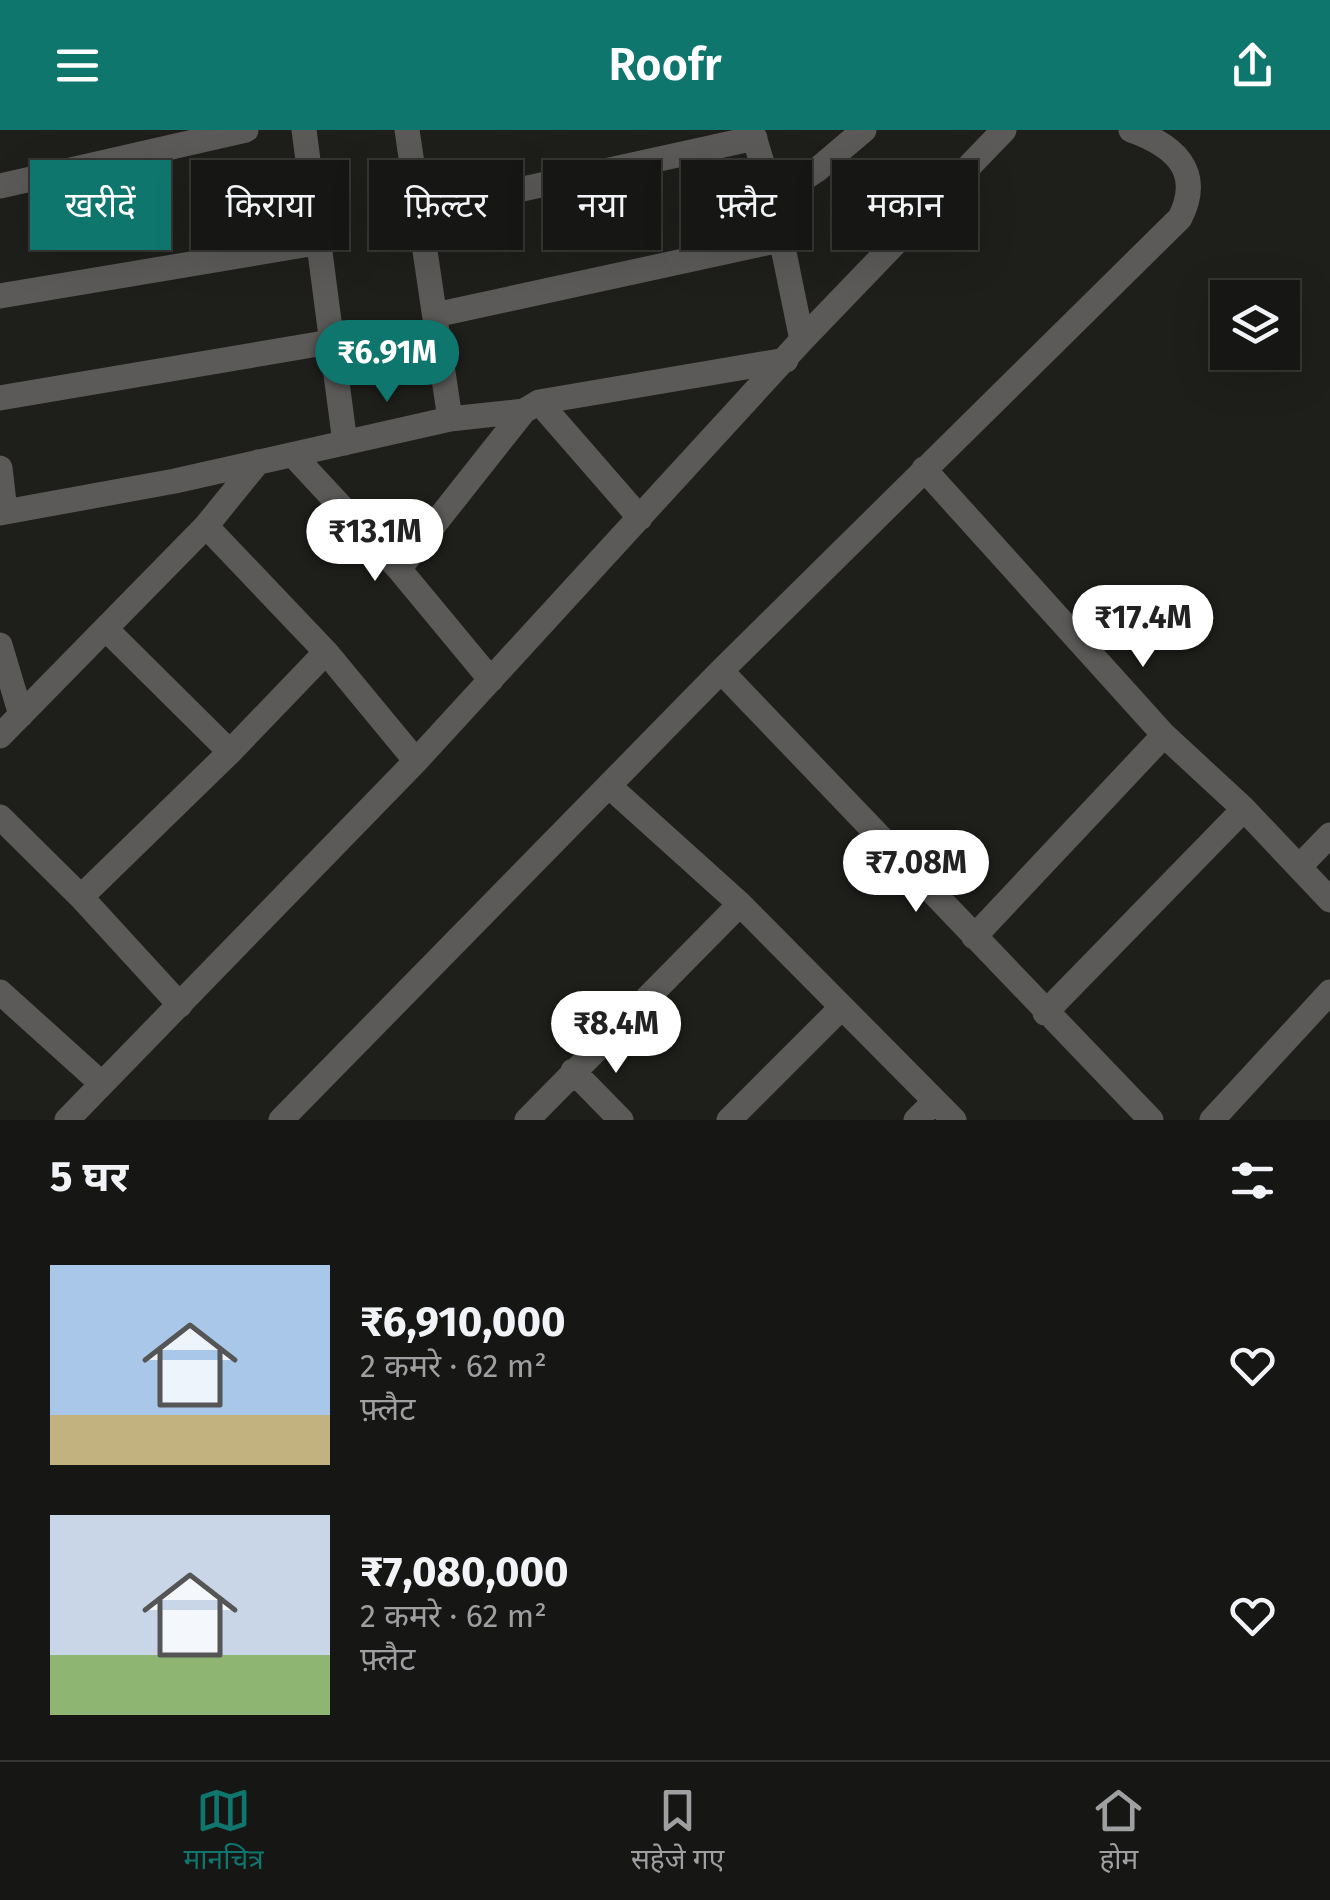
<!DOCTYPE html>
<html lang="hi">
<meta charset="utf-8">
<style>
:root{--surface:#161614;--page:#232322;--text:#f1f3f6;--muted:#9e9fa0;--line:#353534;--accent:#0f766e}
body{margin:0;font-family:"Fira Sans","Noto Sans Devanagari",sans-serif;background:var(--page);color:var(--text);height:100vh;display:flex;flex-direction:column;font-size:38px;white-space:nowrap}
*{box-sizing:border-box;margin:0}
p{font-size:32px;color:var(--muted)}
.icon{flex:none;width:55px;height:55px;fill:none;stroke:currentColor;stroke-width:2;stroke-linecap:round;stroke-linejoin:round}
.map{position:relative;height:990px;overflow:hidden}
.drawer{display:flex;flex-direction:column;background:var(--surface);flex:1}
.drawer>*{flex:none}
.hud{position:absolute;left:30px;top:30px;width:1270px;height:90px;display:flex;gap:20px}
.fabs{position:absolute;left:1210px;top:150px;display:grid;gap:20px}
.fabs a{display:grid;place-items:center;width:90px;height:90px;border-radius:0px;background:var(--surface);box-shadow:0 10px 40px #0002,0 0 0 2px var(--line);font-size:50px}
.price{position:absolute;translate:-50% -85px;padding:0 22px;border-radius:35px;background:#fff;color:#222;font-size:32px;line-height:65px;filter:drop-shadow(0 2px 5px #0008)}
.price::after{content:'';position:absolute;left:50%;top:60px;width:30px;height:22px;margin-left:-15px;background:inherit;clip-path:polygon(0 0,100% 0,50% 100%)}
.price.on{background:var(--accent);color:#fff}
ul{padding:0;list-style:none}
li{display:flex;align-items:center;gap:30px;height:250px;padding:0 50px}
li span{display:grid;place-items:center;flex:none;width:280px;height:200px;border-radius:0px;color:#555}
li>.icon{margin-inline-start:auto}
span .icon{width:120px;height:120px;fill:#fffc;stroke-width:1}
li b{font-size:42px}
h2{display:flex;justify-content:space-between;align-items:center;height:120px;padding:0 50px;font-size:42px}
.tag{padding:0 35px;border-radius:0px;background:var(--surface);box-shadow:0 10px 40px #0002,0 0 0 2px var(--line);font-size:35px;line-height:90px}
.tag.on{background:var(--accent);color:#fff}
header{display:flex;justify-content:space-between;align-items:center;height:130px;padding:0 50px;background:var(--accent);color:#fff;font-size:45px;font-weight:600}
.tab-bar{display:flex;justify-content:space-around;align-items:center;height:140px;border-top:2px solid var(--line);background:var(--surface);font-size:28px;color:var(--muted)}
.tab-bar a{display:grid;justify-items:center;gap:5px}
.tab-bar .on{color:var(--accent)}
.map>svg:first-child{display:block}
</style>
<header><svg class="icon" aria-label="menu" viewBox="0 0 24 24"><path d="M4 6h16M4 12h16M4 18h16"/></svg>Roofr<svg class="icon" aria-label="share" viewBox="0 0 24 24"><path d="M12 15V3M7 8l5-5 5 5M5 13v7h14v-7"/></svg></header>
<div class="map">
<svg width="1330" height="990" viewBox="0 0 1330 990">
<rect width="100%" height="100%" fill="#1e1e1b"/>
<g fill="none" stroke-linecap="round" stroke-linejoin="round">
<path stroke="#5b5a59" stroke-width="25" d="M304 0 345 313
M407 0 450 289
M752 0 773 69 802 210
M0 56 246 0
M773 69 818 39 864 0
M418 82 755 8
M0 166 316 113
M435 185 780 110
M0 268 330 212
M539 272 640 388
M294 326 399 439 491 550
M0 338 5 381
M924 339 1164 605 1244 679 1330 770
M0 383 175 351 450 289 524 281 539 272 786 230
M206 396 326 522 416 631
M399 439 524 281
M107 500 230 622
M0 515 21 585
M721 541 1151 990
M0 606 206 396 258 332
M609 656 740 774
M0 687 81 767 180 875
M1299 737 1330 705
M81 767 230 622 326 522
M974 807 1164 605
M0 862 102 954
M1045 883 1244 679
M573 941 621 990
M67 990 416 631 802 210 1004 0
M281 990 721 541 1180 88C1204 40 1173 15 1131 0
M527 990 740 774 954 990
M729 990 842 877
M916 990 935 971
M1212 990 1330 862"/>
</g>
</svg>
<div class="fabs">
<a><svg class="icon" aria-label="layers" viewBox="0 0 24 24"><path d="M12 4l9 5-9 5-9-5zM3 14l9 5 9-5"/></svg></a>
</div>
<b class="price on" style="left:387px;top:275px">₹6.91M</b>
<b class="price" style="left:375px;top:454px">₹13.1M</b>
<b class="price" style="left:1143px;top:540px">₹17.4M</b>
<b class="price" style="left:916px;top:785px">₹7.08M</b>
<b class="price" style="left:616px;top:946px">₹8.4M</b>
<div class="hud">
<a class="tag on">खरीदें</a>
<a class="tag">किराया</a>
<a class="tag">फ़िल्टर</a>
<a class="tag">नया</a>
<a class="tag">फ़्लैट</a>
<a class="tag">मकान</a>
</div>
</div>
<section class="drawer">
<h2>5 घर<svg class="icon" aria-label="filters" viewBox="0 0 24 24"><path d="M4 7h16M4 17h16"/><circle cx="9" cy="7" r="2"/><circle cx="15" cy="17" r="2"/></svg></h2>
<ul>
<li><span style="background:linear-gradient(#a9c7e8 75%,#c2b280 0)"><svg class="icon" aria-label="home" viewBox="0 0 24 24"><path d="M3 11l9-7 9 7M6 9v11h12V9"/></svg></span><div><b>₹6,910,000</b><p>2 कमरे · 62 m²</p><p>फ़्लैट</p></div><svg class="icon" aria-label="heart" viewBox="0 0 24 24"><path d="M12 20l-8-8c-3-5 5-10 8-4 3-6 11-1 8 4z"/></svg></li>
<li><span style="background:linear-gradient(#c9d6e8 70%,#8fb573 0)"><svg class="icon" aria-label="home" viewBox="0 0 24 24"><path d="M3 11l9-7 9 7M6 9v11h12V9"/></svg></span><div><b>₹7,080,000</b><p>2 कमरे · 62 m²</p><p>फ़्लैट</p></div><svg class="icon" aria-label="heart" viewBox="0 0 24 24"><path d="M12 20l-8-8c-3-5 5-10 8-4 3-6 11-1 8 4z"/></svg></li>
</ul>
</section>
<nav class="tab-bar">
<a class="on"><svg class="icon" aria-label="map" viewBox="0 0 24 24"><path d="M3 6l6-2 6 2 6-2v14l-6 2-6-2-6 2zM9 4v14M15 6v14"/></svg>मानचित्र</a>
<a><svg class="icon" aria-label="saved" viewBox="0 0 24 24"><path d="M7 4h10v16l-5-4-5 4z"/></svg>सहेजे गए</a>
<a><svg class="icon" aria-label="home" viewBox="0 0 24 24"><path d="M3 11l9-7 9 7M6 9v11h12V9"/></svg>होम</a>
</nav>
